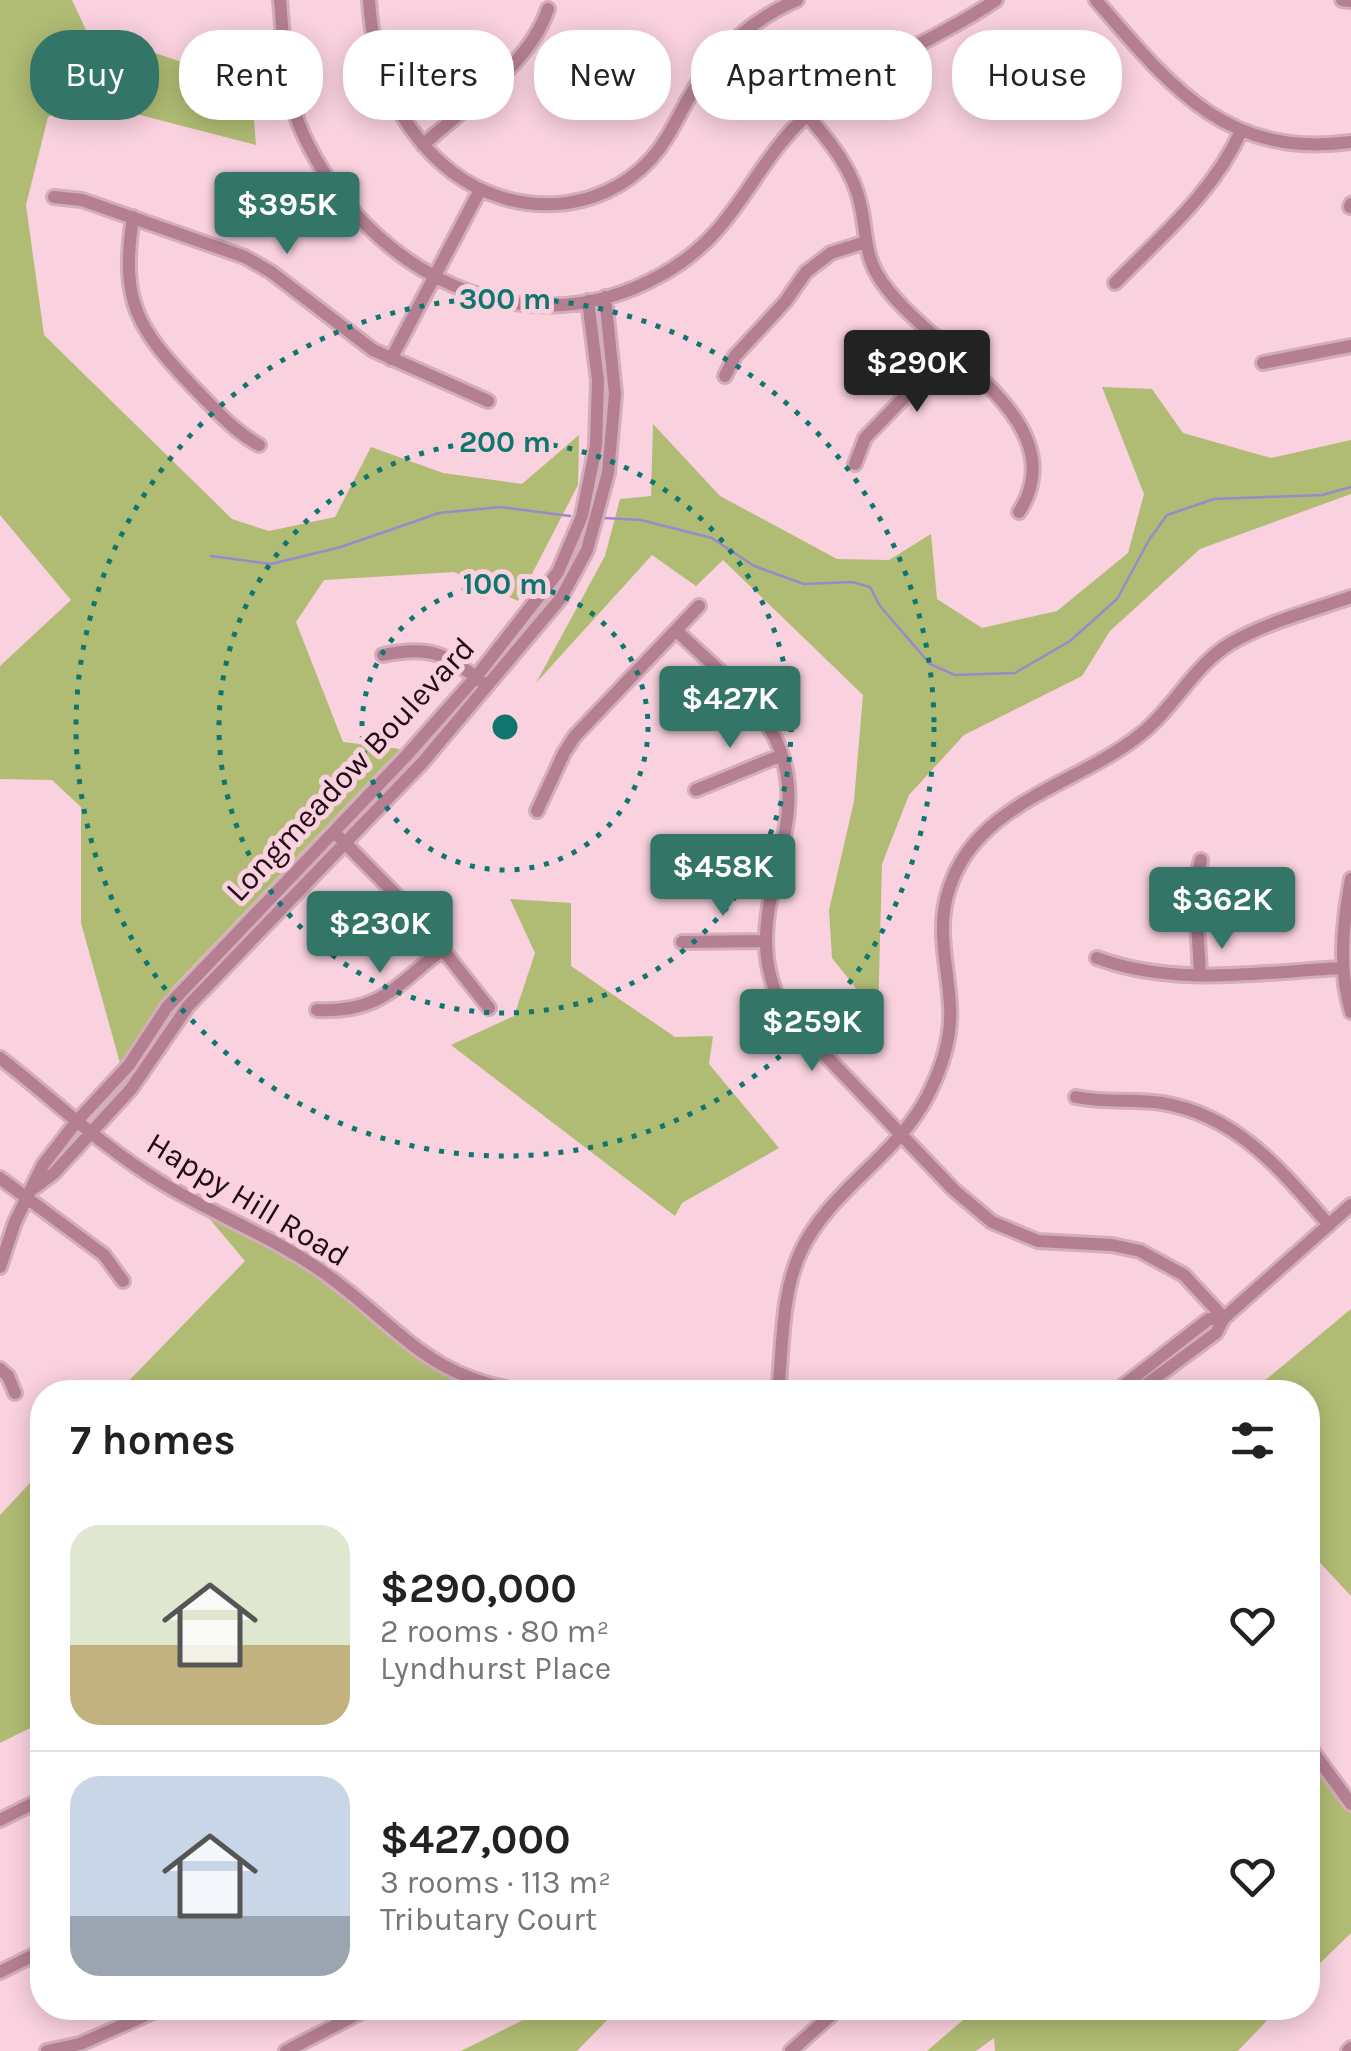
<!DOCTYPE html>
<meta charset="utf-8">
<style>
:root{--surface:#fff;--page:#f6f6f6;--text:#222;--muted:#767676;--line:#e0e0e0;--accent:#337667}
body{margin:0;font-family:Karla,sans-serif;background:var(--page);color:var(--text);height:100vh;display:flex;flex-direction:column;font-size:38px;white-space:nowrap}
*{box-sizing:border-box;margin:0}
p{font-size:32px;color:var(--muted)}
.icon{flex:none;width:55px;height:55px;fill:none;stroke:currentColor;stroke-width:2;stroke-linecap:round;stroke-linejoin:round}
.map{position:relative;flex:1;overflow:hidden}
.panel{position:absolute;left:30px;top:1380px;width:1290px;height:640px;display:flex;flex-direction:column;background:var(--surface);border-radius:40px;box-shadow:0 5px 25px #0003}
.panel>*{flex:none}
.top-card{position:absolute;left:30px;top:30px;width:1292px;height:90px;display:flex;gap:20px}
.price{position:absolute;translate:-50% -85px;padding:0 22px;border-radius:10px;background:var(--accent);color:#fff;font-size:32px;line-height:65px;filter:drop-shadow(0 2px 5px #0008)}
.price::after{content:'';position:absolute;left:50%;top:60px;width:30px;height:22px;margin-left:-15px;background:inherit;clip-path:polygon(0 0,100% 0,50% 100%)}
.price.on{background:#222;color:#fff}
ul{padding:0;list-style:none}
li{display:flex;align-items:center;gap:30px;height:250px;padding:0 40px}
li+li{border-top:2px solid var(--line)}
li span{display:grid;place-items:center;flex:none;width:280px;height:200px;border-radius:30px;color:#555}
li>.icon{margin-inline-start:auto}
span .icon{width:120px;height:120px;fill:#fffc;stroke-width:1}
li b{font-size:42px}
h2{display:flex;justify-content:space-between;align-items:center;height:120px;padding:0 40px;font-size:42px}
.chip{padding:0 35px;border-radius:40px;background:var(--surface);box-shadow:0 5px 25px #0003;font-size:35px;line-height:90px}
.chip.on{background:var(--accent);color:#fff}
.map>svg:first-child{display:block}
</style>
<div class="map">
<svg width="1351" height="2051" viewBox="0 0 1351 2051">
<rect width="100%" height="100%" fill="#fad1df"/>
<path fill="#b0bc74" d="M0 0H72L86 30 251 85 256 145 82 100 48 117 26 205 44 335 232 519 269 531 335 517 371 447 443 473 522 484 579 435 578 485 518 601 454 572 324 580 296 622 343 742 400 749 171 989 120 1063 81 923V807L52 780 0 779V666L71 600 0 515Z
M1102 387 1152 389 1183 433 1271 458 1351 440V494L1200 549 1110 631 1082 676 964 735 909 795 882 864 878 1016 832 958 829 910 854 801 863 695 723 560 696 586 652 555 536 683 605 556 620 499 651 496 653 424 720 496 837 559 889 560 931 534 937 599 982 628 1057 611 1128 553 1144 494Z
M510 899 571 903V966L675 1037 713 1036 709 1064 779 1148 682 1203 675 1216 451 1045 514 1016 535 953Z
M197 1204 286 1249 432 1362 530 1392H118L245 1261Z
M1351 1309V1596L1308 1550V1392H1251Z
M42 1470V1722L0 1743V1515Z
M1308 1745 1351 1804V1933L1308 1975Z
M547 2008H619L577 2051H461Z
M977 2008H1279L1238 2051H995L994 2038 976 2051H927Z"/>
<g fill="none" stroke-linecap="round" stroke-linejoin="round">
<path stroke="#9b89cc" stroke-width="2.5" d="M604 518 641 520 712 538 754 566 804 584 852 582 870 587 880 606 930 664 955 675 1015 673 1070 641 1117 599 1149 540 1167 515 1214 499 1322 495 1351 487
M211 556 271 564 341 547 439 513 500 507 570 516"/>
<defs>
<path id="minor" d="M280 0C284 45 284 93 303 134 366 270 520 354 661 275 738 233 749 168 808 114 863 65 935 42 996 0
M369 0C373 66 398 130 452 172 513 218 599 216 651 159 667 141 676 121 687 101 713 55 748 21 797 0
M1096 0C1169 85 1226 159 1351 142
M1342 0 1351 1
M807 115C831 143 854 171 861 207 866 230 865 254 877 274 916 344 1081 416 1019 512
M423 145C466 106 529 65 548 9
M54 197 82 200 245 257 271 272 373 350 488 401
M1350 207 1351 204
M133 217C120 303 137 328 195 389 216 410 233 431 259 445
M1115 283C1161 236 1214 192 1241 131
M391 359 480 190
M1263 363 1351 346
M725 376 735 356 785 302 806 272 831 253 866 242
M855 464 865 438 949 351
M676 630C710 664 753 695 775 738 822 833 726 915 787 1015L954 1190 992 1222 1038 1241 1112 1245 1140 1251 1184 1275 1224 1318
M383 655C430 645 446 654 482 682
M696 790 782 755
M537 811 564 753 575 736 699 606
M339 837 414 913 489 1008
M1351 879C1343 924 1338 968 1351 1012
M682 942 764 941
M1097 958C1174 987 1262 972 1343 968
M1200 974 1195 884 1201 860
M317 1010C381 1013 396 985 442 950
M0 1058C52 1098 100 1145 157 1180 208 1212 267 1234 317 1268 398 1323 424 1380 530 1392
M1076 1097C1104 1103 1133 1099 1162 1103 1237 1115 1282 1171 1329 1225
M0 1178 104 1255 123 1281
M34 1188 54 1173 131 1089 188 1006 422 763 561 598 587 550 608 473 615 394 605 297
M0 1267 15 1222 43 1165 77 1121 129 1065 167 1007 407 755 476 677 558 572 582 516 596 446 598 380 588 301
M0 1369 8 1376 15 1393
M778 1392C783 1347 781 1293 801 1251 830 1189 899 1155 929 1093 942 1067 952 1036 950 1006 948 964 935 928 950 886 979 801 1078 785 1141 734 1175 707 1193 666 1231 643 1267 622 1311 611 1351 597
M1115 1392 1209 1319 1224 1318
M1136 1392 1216 1333 1224 1318 1351 1205
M1308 1745 1351 1804
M0 1820 42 1799
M0 1972 42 1951
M47 2051 80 2044 162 2008
M286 2051 369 2008
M791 2051 839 2008
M1348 2051 1351 2048"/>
</defs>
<use href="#minor" stroke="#d3adba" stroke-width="18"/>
<use href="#minor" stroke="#b57f92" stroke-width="12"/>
</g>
<g fill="none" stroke="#0f766e" stroke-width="5" stroke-dasharray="5 10">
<circle cx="505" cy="727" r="143"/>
<circle cx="505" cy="727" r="286"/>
<circle cx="505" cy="727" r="429"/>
</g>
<g text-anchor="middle" stroke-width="10" stroke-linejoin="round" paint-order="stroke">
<g font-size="32" fill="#210b14" stroke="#fad1df">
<text transform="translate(350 769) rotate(-47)" y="11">Longmeadow Boulevard</text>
<text transform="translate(248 1199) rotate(31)" y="11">Happy Hill Road</text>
</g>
</g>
<circle cx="505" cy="727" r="15" fill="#0f766e" stroke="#fad1df" stroke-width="5"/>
<g font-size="30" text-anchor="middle" font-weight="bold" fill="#0f766e" stroke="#fad1df" stroke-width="10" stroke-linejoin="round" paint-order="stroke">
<text x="505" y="309">300 m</text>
<text x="505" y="452">200 m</text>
<text x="505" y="594">100 m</text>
</g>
</svg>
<b class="price" style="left:287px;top:257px">$395K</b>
<b class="price on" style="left:917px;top:415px">$290K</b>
<b class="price" style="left:730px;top:751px">$427K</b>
<b class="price" style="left:723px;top:919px">$458K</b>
<b class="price" style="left:1222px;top:952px">$362K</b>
<b class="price" style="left:380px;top:976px">$230K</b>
<b class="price" style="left:812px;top:1074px">$259K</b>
<div class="top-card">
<a class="chip on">Buy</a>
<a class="chip">Rent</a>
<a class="chip">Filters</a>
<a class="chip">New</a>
<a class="chip">Apartment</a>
<a class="chip">House</a>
</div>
<section class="panel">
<h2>7 homes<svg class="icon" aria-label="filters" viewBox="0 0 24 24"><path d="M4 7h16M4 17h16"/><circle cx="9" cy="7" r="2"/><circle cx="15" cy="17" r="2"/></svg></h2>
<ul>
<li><span style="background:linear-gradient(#dfe7d0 60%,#c2b280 0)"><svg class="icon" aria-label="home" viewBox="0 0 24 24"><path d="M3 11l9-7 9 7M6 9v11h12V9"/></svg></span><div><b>$290,000</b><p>2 rooms · 80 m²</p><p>Lyndhurst Place</p></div><svg class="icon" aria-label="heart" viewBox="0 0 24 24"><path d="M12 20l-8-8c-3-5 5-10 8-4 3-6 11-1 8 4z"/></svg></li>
<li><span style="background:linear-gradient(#c9d6e8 70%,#9aa5b1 0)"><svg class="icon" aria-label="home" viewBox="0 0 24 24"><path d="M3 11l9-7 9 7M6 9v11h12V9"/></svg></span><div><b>$427,000</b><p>3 rooms · 113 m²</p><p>Tributary Court</p></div><svg class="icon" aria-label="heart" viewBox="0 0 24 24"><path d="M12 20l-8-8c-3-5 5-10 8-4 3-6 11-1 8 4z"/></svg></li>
</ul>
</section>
</div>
